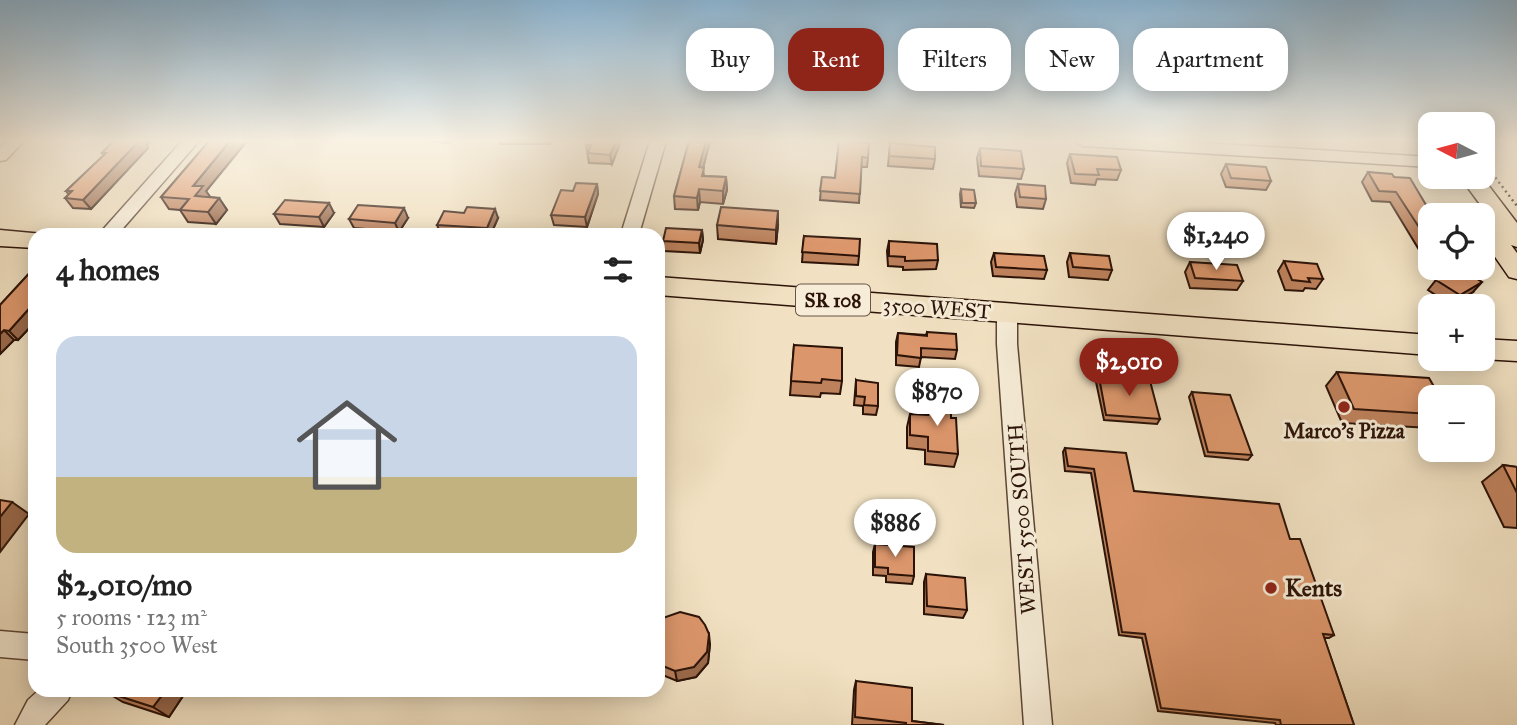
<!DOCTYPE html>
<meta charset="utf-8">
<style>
:root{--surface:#fff;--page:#f6f6f6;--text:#222;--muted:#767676;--accent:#8f2418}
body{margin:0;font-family:"IM FELL Great Primer",serif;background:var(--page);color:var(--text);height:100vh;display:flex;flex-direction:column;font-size:26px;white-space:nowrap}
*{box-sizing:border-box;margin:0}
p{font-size:23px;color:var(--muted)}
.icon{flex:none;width:38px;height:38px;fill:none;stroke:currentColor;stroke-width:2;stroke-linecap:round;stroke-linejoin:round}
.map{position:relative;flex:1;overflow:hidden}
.side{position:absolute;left:28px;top:228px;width:637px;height:469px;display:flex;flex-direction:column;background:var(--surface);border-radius:21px;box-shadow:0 4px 18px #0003}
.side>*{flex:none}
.hud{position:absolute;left:686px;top:28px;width:665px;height:63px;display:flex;gap:14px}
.needle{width:46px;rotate:276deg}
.fabs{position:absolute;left:1418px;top:112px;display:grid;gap:14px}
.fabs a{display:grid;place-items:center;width:77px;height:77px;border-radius:14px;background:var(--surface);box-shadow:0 4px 18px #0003;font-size:35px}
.price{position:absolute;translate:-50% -60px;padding:0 16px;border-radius:24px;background:#fff;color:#222;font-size:23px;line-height:46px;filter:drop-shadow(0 2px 4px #0008)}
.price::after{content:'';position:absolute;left:50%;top:42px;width:21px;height:16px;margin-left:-10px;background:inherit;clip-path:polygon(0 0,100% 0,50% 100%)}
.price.active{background:var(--accent);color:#fff}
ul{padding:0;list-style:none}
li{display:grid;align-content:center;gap:14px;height:371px;padding:0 28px}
li span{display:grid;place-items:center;height:217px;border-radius:21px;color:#555}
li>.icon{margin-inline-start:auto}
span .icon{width:126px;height:126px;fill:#fffc;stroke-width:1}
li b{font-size:30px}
h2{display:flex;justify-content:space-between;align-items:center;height:84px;padding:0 28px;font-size:30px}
.tag{padding:0 24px;border-radius:21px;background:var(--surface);box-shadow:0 4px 18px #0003;font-size:24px;line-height:63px}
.tag.active{background:var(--accent);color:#fff}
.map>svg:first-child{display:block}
</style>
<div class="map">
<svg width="1517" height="725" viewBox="0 0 1517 725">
<rect width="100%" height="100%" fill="#f1e1c2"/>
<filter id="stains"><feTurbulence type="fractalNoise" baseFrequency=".00286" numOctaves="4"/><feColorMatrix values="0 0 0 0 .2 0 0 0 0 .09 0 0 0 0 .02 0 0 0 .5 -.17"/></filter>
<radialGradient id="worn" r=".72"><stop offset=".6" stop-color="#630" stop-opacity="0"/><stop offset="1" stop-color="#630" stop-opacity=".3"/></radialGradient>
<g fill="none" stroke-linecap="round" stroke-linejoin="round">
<defs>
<path id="minor" d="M6 141H24L6 160 0 161V147Z
M182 141H199L118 234H99Z
M650 141H666L639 234H621Z
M1075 141H1171L1430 157V167L1083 146Z
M1007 306 1014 308 1017 313V344L1052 725H1024L997 344V313L1000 308Z
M0 631 35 634V660L0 657Z
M39 690H72L68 700 45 725H15L28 700Z"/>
<path id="major" d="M1416 141H1430V153L1423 151Z
M1460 177H1482L1517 223V247L1511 245 1517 253V279L1509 277 1482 238V215H1476H1488Z
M0 230 43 234H35V248L0 246Z
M658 277 1430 335V355L658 295Z
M1482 339 1517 341V361L1482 359Z"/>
</defs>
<use href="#minor" stroke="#5d4636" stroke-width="3"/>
<use href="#major" stroke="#2c1308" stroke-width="3"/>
<path stroke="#2c1308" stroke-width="2.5" stroke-dasharray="2 3.5" stroke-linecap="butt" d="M1482 160 1517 206"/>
<use href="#minor" fill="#f6ecd7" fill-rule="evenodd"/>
<use href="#major" fill="#f1e1c2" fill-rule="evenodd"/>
</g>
<path fill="#bd815c" stroke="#2c1308" stroke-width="2" d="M113 141H150L147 145 148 148 91 209 73 208 65 198 69 195 66 191 104 155 102 153Z
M209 141H247L206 191 210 197 219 198 227 210 216 224 188 222 180 210 169 209 161 197Z
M427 141H451L450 143Z
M500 141H551L550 144H500Z
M621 141 612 164 589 163 586 145Z
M689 141H710L703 168 704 176 726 177 727 190 723 204 700 202 698 210 675 209 674 196Z
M839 141 868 158 867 167H861L859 203 820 200 822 177 835 178Z
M890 143 935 159 933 169 888 166Z
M980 148 1024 169 1021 179 979 176 977 158Z
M1070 154 1121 170 1117 180 1097 179 1095 185 1071 183 1067 163Z
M1226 164 1271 181 1266 190 1226 187 1221 174Z
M1368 172 1394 177 1430 215V254L1421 253 1390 202 1372 201 1362 182Z
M597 184 598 194 587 227 554 225 551 215 573 191Z
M1018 184 1046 199 1043 209 1017 207 1015 194Z
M961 189 976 203 974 208 961 207 960 194Z
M334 213 324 227 280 224 274 214Z
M408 218 399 232 354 228 349 219Z
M498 218 491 234H441L437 225Z
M717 225H778L776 244 718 239Z
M702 230 703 240 700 253 664 251 663 241Z
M804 236 859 256 858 265 802 262Z
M889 241 938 260 936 269 903 270V267L888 266 887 251Z
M994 253 1047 270 1044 279 993 276 991 262Z
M1070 253 1112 270 1108 280 1069 277 1067 262Z
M1284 261 1323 279 1316 289 1305 288 1303 291 1285 290 1278 271Z
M1190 262 1243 281 1237 290 1190 288 1185 272Z
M35 267V322L18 340H14L0 354V305Z
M1436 280 1473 292 1451 305 1428 290Z
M927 332 957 350 955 359 921 357 919 367 896 365V342L898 333 926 335Z
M794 345 842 381 840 394 821 393 820 397 790 395Z
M1337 372 1430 397V428L1342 423 1326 386Z
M1099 377 1160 419 1157 424 1104 420 1096 382Z
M856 380 878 406 876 415 863 414V406L854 405Z
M1192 392 1252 455 1248 460 1205 456 1189 397Z
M928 400 951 418 958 454 954 467 925 464V450L907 448V427L910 414 924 415Z
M1065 448 1134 491 1290 539 1334 635 1329 638H1324L1354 725H1276L1275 723 1158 711 1142 638 1119 635 1091 473 1065 471 1063 452Z
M1503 465 1517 467V528L1504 527 1482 482Z
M875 544 914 576 912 584 886 582V576L873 575V552Z
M926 574 967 610 963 618 924 614V582Z
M658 624 710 644 708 663 696 677 677 681 660 674 658 671Z
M856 681 912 721 944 725H852L854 690Z
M187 690 169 717 123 702 106 692Z"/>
<path fill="#9a694b" stroke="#2c1308" stroke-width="2" d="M139 141H150L147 145 148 148 91 209 83 200Z
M230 141H247L206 191 211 198 195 196 193 186Z
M616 141H621L612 164 610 155Z
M706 141H710L700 180 699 167Z
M726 177 727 190 723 204V191Z
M597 184 598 194 587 227 585 217Z
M699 189 700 202 698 210 697 198Z
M219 198 227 210 216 224 208 212Z
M329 203 334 213 324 227 319 217Z
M404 208 408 218 399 232 395 223Z
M495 209 498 218 491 234H489L487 228Z
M778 211V225L776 244V230Z
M702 230 703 240 700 253 699 243Z
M1482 282 1473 292 1451 305 1460 295Z
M35 302V322L18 340 9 331Z
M4 330 14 340 0 354V334Z
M12 502 29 514 0 552V517Z
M709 634 710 644 708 663 696 677 677 681 675 671Z
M166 690H187L169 717 153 707Z"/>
<path fill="#dc966b" stroke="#2c1308" stroke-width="2" d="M113 141H139L83 200 65 198 72 191H66L106 153H102Z
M209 141H230L193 186H203L195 196 219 198 208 212 180 210 189 199 161 197Z
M587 141H616L610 155 588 153 591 145H586Z
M689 141H706L699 167 704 168 702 176 726 177 723 191 699 189 697 198 674 196Z
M839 141 869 143 868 158 862 157 860 194 820 191 822 177 835 178Z
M890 143 935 147V159L889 156Z
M980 148 1021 151 1024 169 981 166Z
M1070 154 1117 157 1121 170 1097 169 1099 175 1075 174Z
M1226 164 1266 167 1271 181 1231 178Z
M1368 172 1392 174 1394 177 1410 178 1432 215H1430V244L1396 192 1379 191Z
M576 183 597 184 585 217 551 215 561 190 573 191Z
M1018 184 1045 186 1046 199 1020 197Z
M961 189 974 190 976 203H962Z
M285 200 329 203 319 217 274 214Z
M358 205 404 208 395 223 349 219Z
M467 207 495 209 487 228 437 225 444 211 464 213Z
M721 207 778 211 776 230 717 225Z
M666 228 702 230 699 243 663 241Z
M804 236 860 239 859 256 802 252Z
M889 241 937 244 938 260 905 261V257L889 256Z
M994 253 1044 256 1047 270 996 267Z
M1070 253 1109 256 1112 270 1073 267Z
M1284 261 1317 264 1323 279 1308 278 1310 282 1292 280Z
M1190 262 1237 265 1243 281 1195 278Z
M35 267V302L9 331 4 330 0 334V305Z
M1458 268H1459L1482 282 1460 295 1436 280Z
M927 332 956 334 957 350 921 348V358L897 355 898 333 927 336Z
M794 345 842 348V381L822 379 821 383 791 381Z
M1337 372 1429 378 1440 397H1430V414L1354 409Z
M1099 377 1150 381 1160 419 1106 415Z
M856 380 878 383V406L864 405 865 397 856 396Z
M1192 392 1230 395 1252 455 1208 452Z
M928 400 951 402V418H956L958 454 928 451V437L910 435V414L928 415Z
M1065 448 1126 453 1134 491 1279 504 1290 539H1300L1334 635 1323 634 1354 725H1281L1280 720 1161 708 1145 634 1122 632 1094 469 1068 466Z
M1503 465 1517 467V493Z
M0 500 12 502 0 517Z
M875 544 914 547V576L888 574V568L875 567Z
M926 574 965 578 967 610 927 606Z
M680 612 699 617 705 625 709 634 707 652 694 667 675 671 658 664V624L660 619Z
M856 681 912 688V721L944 725H906V723L855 717Z
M108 690H166L153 707 106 692Z"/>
<linearGradient id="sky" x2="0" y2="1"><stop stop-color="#8bb7d7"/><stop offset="0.58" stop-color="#f9f2e4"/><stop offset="1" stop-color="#f9f2e4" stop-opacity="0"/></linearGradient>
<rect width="1517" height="243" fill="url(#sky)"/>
<g fill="#8f2418" stroke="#f6ecd7" stroke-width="2.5">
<circle cx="1344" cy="407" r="7"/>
<circle cx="1271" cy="588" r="7"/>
</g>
<g text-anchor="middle" stroke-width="6" stroke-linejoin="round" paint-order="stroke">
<rect fill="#f6ecd7" stroke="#695446" stroke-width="2" x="796" y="284.5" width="74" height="31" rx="5"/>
<g font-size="19" font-weight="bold" fill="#2c1308">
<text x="833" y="307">SR 108</text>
</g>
<g font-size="21" fill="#2c1308" stroke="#f6ecd7">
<text transform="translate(937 308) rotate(4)" y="7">3500 WEST</text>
<text transform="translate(1022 519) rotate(-94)" y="7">WEST 5500 SOUTH</text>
</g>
<g font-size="21" font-weight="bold" fill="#2c1308" stroke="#f6ecd7">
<text x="1344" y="438">Marco's Pizza</text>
</g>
<g font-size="24" font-weight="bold" fill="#2c1308" stroke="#f6ecd7" text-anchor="start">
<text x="1285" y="596">Kents</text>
</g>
</g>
<rect width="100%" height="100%" filter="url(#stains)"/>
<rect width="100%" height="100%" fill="url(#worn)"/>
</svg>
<div class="fabs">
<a><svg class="needle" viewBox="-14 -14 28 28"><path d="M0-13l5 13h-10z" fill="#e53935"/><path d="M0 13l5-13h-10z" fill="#767676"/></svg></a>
<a><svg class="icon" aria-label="locate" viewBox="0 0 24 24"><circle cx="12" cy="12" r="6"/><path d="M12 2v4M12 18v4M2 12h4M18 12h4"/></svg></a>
<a>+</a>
<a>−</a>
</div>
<b class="price" style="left:1216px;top:272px">$1,240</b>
<b class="price active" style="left:1129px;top:398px">$2,010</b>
<b class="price" style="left:937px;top:428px">$870</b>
<b class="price" style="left:895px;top:559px">$886</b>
<div class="hud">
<a class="tag">Buy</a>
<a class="tag active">Rent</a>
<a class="tag">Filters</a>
<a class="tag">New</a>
<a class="tag">Apartment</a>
</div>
<section class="side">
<h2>4 homes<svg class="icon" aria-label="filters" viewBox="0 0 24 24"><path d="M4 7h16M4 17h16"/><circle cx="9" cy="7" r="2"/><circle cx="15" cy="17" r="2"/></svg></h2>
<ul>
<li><span style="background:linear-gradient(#c9d6e8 65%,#c2b280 0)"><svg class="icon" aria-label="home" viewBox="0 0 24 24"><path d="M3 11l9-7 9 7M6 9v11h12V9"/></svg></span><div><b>$2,010/mo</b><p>5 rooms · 123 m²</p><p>South 3500 West</p></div></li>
</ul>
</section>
</div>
